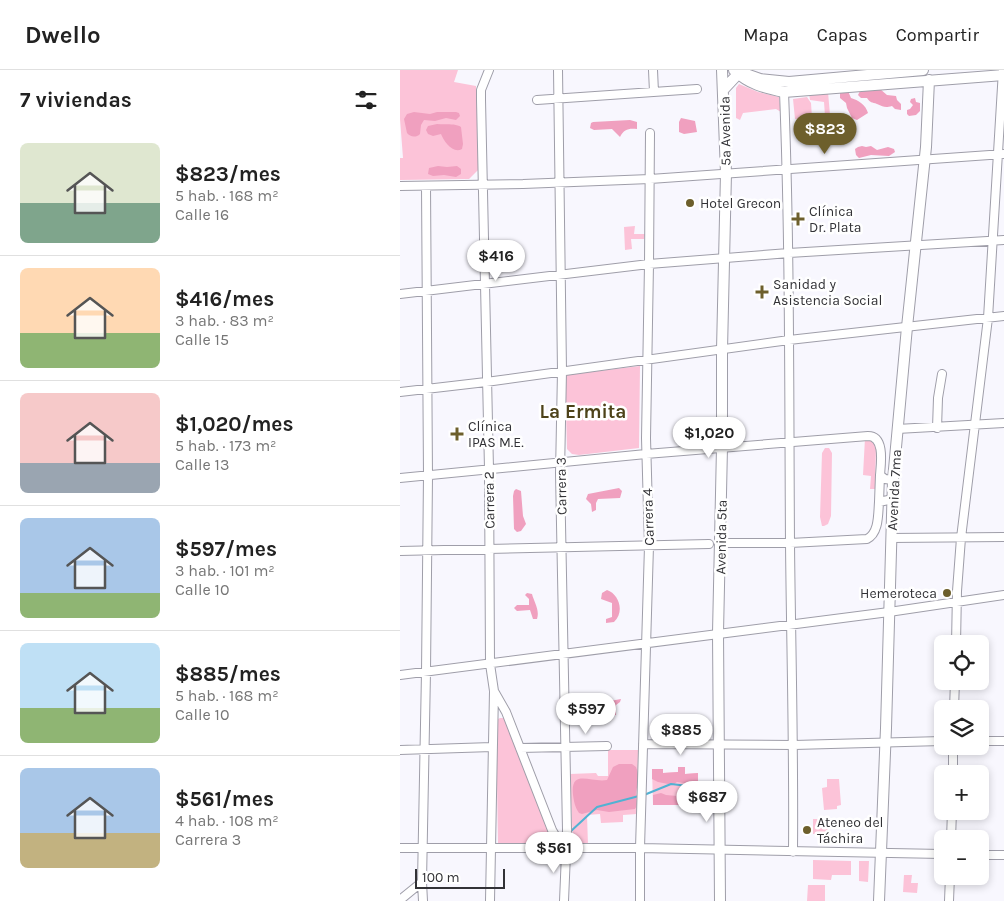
<!DOCTYPE html>
<html lang="es">
<meta charset="utf-8">
<style>
:root{--surface:#fff;--page:#f2f2f2;--text:#222;--muted:#767676;--line:#e0e0e0;--accent:#6d5f2c}
body{margin:0;font-family:Karla,sans-serif;background:var(--page);color:var(--text);height:100vh;display:flex;flex-direction:column;font-size:19px;white-space:nowrap}
*{box-sizing:border-box;margin:0}
p{font-size:16px;color:var(--muted)}
.icon{flex:none;width:28px;height:28px;fill:none;stroke:currentColor;stroke-width:2;stroke-linecap:round;stroke-linejoin:round}
.map{position:relative;flex:1;overflow:hidden}
.side{display:flex;flex-direction:column;background:var(--surface);width:400px}
.side>*{flex:none}
.controls{position:absolute;left:534px;top:565px;display:grid;gap:10px}
.controls a{display:grid;place-items:center;width:55px;height:55px;border-radius:8px;background:var(--surface);box-shadow:0 2px 8px #0003;font-size:25px}
.scale{position:absolute;left:15px;bottom:12px;width:90px;box-sizing:border-box;padding-left:5px;border:2px solid #323236;border-top:0;font-size:14px;line-height:18px;white-space:nowrap;color:#323236;-webkit-text-stroke:4px #fff;paint-order:stroke}
.price{position:absolute;translate:-50% -42px;padding:0 11px;border-radius:18px;background:#fff;color:#222;font-size:16px;line-height:32px;filter:drop-shadow(0 1px 2px #0008)}
.price::after{content:'';position:absolute;left:50%;top:30px;width:15px;height:11px;margin-left:-8px;background:inherit;clip-path:polygon(0 0,100% 0,50% 100%)}
.price.current{background:var(--accent);color:#fff}
ul{padding:0;list-style:none}
li{display:flex;align-items:center;gap:15px;height:125px;padding:0 20px}
li+li{border-top:1px solid var(--line)}
li span{display:grid;place-items:center;flex:none;width:140px;height:100px;border-radius:8px;color:#555}
li>.icon{margin-inline-start:auto}
span .icon{width:60px;height:60px;fill:#fffc;stroke-width:1}
li b{font-size:21px}
h2{display:flex;justify-content:space-between;align-items:center;height:60px;padding:0 20px;font-size:21px}
header{display:flex;align-items:center;gap:30px;box-sizing:border-box;height:70px;padding:0 25px;background:var(--surface);border-bottom:1px solid var(--line)}
header strong{font-size:24px}
nav{display:flex;gap:28px;margin-inline-start:auto;font-size:18px}
main{display:flex;flex:1;min-height:0}
.map>svg:first-child{display:block}
</style>
<header>
<strong>Dwello</strong>
<nav><a>Mapa</a><a>Capas</a><a>Compartir</a></nav>
</header>
<main>
<section class="side">
<h2>7 viviendas<svg class="icon" aria-label="filters" viewBox="0 0 24 24"><path d="M4 7h16M4 17h16"/><circle cx="9" cy="7" r="2"/><circle cx="15" cy="17" r="2"/></svg></h2>
<ul>
<li><span style="background:linear-gradient(#dfe7d0 60%,#7fa58c 0)"><svg class="icon" aria-label="home" viewBox="0 0 24 24"><path d="M3 11l9-7 9 7M6 9v11h12V9"/></svg></span><div><b>$823/mes</b><p>5 hab. · 168 m²</p><p>Calle 16</p></div></li>
<li><span style="background:linear-gradient(#ffd9b3 65%,#8fb573 0)"><svg class="icon" aria-label="home" viewBox="0 0 24 24"><path d="M3 11l9-7 9 7M6 9v11h12V9"/></svg></span><div><b>$416/mes</b><p>3 hab. · 83 m²</p><p>Calle 15</p></div></li>
<li><span style="background:linear-gradient(#f6c9c9 70%,#9aa5b1 0)"><svg class="icon" aria-label="home" viewBox="0 0 24 24"><path d="M3 11l9-7 9 7M6 9v11h12V9"/></svg></span><div><b>$1,020/mes</b><p>5 hab. · 173 m²</p><p>Calle 13</p></div></li>
<li><span style="background:linear-gradient(#a9c7e8 75%,#8fb573 0)"><svg class="icon" aria-label="home" viewBox="0 0 24 24"><path d="M3 11l9-7 9 7M6 9v11h12V9"/></svg></span><div><b>$597/mes</b><p>3 hab. · 101 m²</p><p>Calle 10</p></div></li>
<li><span style="background:linear-gradient(#bfe0f5 65%,#8fb573 0)"><svg class="icon" aria-label="home" viewBox="0 0 24 24"><path d="M3 11l9-7 9 7M6 9v11h12V9"/></svg></span><div><b>$885/mes</b><p>5 hab. · 168 m²</p><p>Calle 10</p></div></li>
<li><span style="background:linear-gradient(#a9c7e8 65%,#c2b280 0)"><svg class="icon" aria-label="home" viewBox="0 0 24 24"><path d="M3 11l9-7 9 7M6 9v11h12V9"/></svg></span><div><b>$561/mes</b><p>4 hab. · 108 m²</p><p>Carrera 3</p></div></li>
</ul>
</section>
<div class="map">
<svg width="604" height="831" viewBox="0 0 604 831">
<rect width="100%" height="100%" fill="#f8f7fe"/>
<path fill="#fcc3d8" d="M0 0H58L54 12 76 16 80 98 69 109 0 110V88H3L0 49Z
M339 14 358 22 379 27 381 42 376 39 343 43 340 50 336 48V18Z
M428 22 430 45 425 46 424 32 410 30 409 24Z
M407 27 411 33 412 48 395 49 393 29Z
M235 156 234 164H245L244 169H231L232 179 225 180 224 157Z
M240 296 239 378 179 385 172 384 167 379 165 305Z
M465 368 469 369 476 376 475 419H470L471 406 463 405Z
M425 378H429L432 383 431 446 428 454 424 456H422L420 447 422 383Z
M100 648H104L153 774 98 775 96 650Z
M208 680H238L237 744 223 745V752L201 753 200 744 187 745 188 775H173L170 704 196 703 198 706H208Z
M278 697H285V704L298 703V718H305V735H253L252 699H263V703L278 702Z
M427 709H439L441 735 437 736V739L424 740 422 718 427 717Z
M413 749H419L428 757V764H413Z
M413 790 451 791V805H432L431 810 413 809Z
M459 791H469L468 812 459 811Z
M504 805H512L511 813H518L517 823 503 822Z
M408 815H425V831H407Z"/>
<path fill="#f0a0bf" d="M480 19 487 25 496 26 497 30 501 34V40L495 39 492 36C485 38 484 37 477 34 472 32 470 33 467 28H461L458 25 460 21Z
M448 21 451 28C458 30 466 35 468 43L457 50 452 48 447 38 446 33 440 28V22Z
M515 28 516 32 520 33V41L516 45 509 46 507 44V40L510 39 513 35 510 32 511 29Z
M14 42 30 44 37 42H56L59 43 60 46 56 50 46 48 35 51 24 50 21 55 20 64C16 68 10 67 7 63L4 49 7 44Z
M281 48 295 51 297 62 284 64 279 62V52Z
M230 50 237 52V59C229 58 224 59 220 67L212 59 194 60 190 58 191 53 193 52Z
M37 54C44 55 55 53 61 57L63 74 62 79C53 84 44 72 41 64L33 66 28 64 26 60 28 56Z
M462 76 466 77 471 76 477 80 488 77 494 79 495 82 489 86 471 85 459 88 456 85 455 79 458 77Z
M38 96 47 97 57 96 61 99V104L56 107 44 105 33 106 28 104 29 98Z
M219 418 222 421 220 428 198 429 196 433V440L192 442 191 434 186 429 188 424Z
M116 419 121 421 123 446 126 454 121 461 117 462 114 459 113 426 114 421Z
M207 520C219 524 225 542 214 552L206 553V549L212 547V533L201 529 202 523Z
M127 523 132 524C134 532 140 540 137 549H133L130 540 117 541 114 538 117 535H129V529L125 525Z
M221 629 220 632 216 635V645L201 647 195 645 197 639 210 638V631Z
M219 694H232L236 697C240 707 238 713 236 722 235 729 239 733 235 739L209 742 197 740 182 744 179 743C175 737 174 732 173 725 170 698 191 713 207 710L213 697Z
M278 697H285V704L298 703V718H305V735H253V725L261 723 266 725 277 726 279 721 292 720 284 713 277 712 273 715 258 712 252 709V699H263V703L278 702Z"/>
<g fill="none" stroke-linecap="round" stroke-linejoin="round">
<path stroke="#50b2d3" stroke-width="2" d="M244 725 271 714 297 717
M170 762 197 737 239 726"/>
<defs>
<path id="street" d="M89 0 81 20V30L89 399 90 594 94 621 90 831
M158 0 162 301 160 403 167 760 164 831
M253 0 254 22
M384 22C390 172 389 322 390 473 391 576 394 679 393 782
M137 30 297 19
M0 116 123 114 250 109 604 84
M0 224 249 194 389 183 604 170
M0 322 86 312 389 270 604 246
M537 358 538 328 542 304
M497 359 604 353
M0 408 246 384 468 366C485 366 481 393 480 405L485 409 493 410
M479 432 480 405
M491 468 604 467
M320 473H390L467 469C479 463 478 445 479 432L493 429
M0 481 309 474
M556 574 557 521 561 468 588 248 603 0
M0 605 489 542 604 525
M94 621 106 642 152 760 159 772 166 778
M554 639 555 611
M580 671H604
M243 674 394 675 542 671
M120 678 207 676
M0 680 92 677
M553 704V676
M551 769 552 741
M0 778H240L542 784
M580 785H604
M0 830 22 812
M23 831 22 812 26 602 28 406 26 116
M240 831V778L249 476 246 368 249 194 250 63
M549 831 550 806"/>
<path id="secondary" d="M334 0C349 14 364 18 384 22L604 5
M324 19 338 4H346L360 9 389 12 523 0
M320 831 318 563 322 377V280L326 103 322 0
M479 831 486 658 493 410 507 257 526 77 529 10"/>
</defs>
<use href="#street" stroke="#9f9ea9" stroke-width="10"/>
<use href="#secondary" stroke="#9f9ea9" stroke-width="12"/>
<use href="#street" stroke="#fff" stroke-width="8"/>
<use href="#secondary" stroke="#fff" stroke-width="10"/>
</g>
<g fill="#6d5f2c" stroke="#fff" stroke-width="2">
<circle cx="290" cy="133" r="5"/>
<path d="M395.5 141.5h5v5h5v5h-5v5h-5v-5h-5v-5h5z"/>
<path d="M359.5 214.5h5v5h5v5h-5v5h-5v-5h-5v-5h5z"/>
<path d="M54.5 356.5h5v5h5v5h-5v5h-5v-5h-5v-5h5z"/>
<circle cx="547" cy="523" r="5"/>
<circle cx="407" cy="760" r="5"/>
</g>
<g text-anchor="middle" stroke-width="5" stroke-linejoin="round" paint-order="stroke">
<g font-size="14" fill="#323236" stroke="#fff">
<text transform="translate(325 61) rotate(-91)" y="5">5ª Avenida</text>
<text transform="translate(161 416) rotate(-91)" y="5">Carrera 3</text>
<text transform="translate(494 420) rotate(-87)" y="5">Avenida 7ma</text>
<text transform="translate(89 430) rotate(-91)" y="5">Carrera 2</text>
<text transform="translate(248 447) rotate(-92)" y="5">Carrera 4</text>
<text transform="translate(321 467) rotate(-89)" y="5">Avenida 5ta</text>
</g>
<g font-size="14" fill="#323236" stroke="#fff" text-anchor="start">
<text x="300" y="138">Hotel Grecon</text>
<text x="409" y="146">Clínica<tspan x="409" dy="16">Dr. Plata</tspan></text>
<text x="373" y="219">Sanidad y<tspan x="373" dy="16">Asistencia Social</tspan></text>
<text x="68" y="361">Clínica<tspan x="68" dy="16">IPAS M.E.</tspan></text>
<text x="537" y="528" text-anchor="end">Hemeroteca</text>
<text x="417" y="757">Ateneo del<tspan x="417" dy="16">Táchira</tspan></text>
</g>
<g font-size="19" font-weight="bold" fill="#4d4219" stroke="#fff">
<text x="183" y="348">La Ermita</text>
</g>
</g>
</svg>
<div class="controls">
<a><svg class="icon" aria-label="locate" viewBox="0 0 24 24"><circle cx="12" cy="12" r="6"/><path d="M12 2v4M12 18v4M2 12h4M18 12h4"/></svg></a>
<a><svg class="icon" aria-label="layers" viewBox="0 0 24 24"><path d="M12 4l9 5-9 5-9-5zM3 14l9 5 9-5"/></svg></a>
<a>+</a>
<a>−</a>
</div>
<div class="scale">100 m</div>
<b class="price current" style="left:425px;top:85px">$823</b>
<b class="price" style="left:96px;top:212px">$416</b>
<b class="price" style="left:309px;top:389px">$1,020</b>
<b class="price" style="left:186px;top:665px">$597</b>
<b class="price" style="left:281px;top:686px">$885</b>
<b class="price" style="left:307px;top:753px">$687</b>
<b class="price" style="left:154px;top:804px">$561</b>
</div>
</main>
